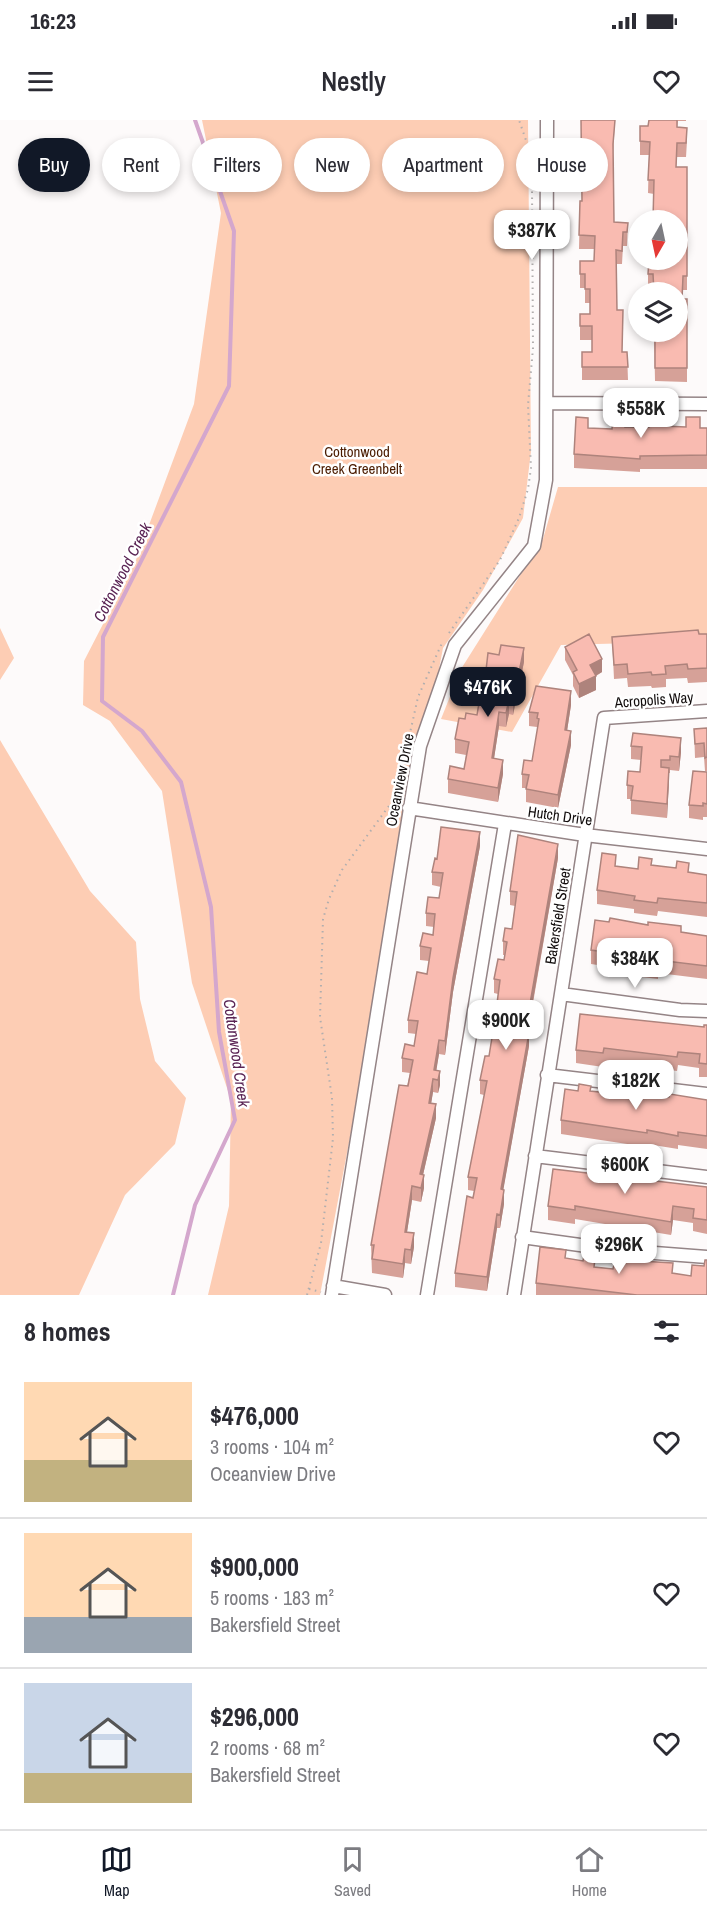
<!DOCTYPE html>
<meta charset="utf-8">
<style>
:root{--surface:#fff;--page:#f7f7f7;--text:#2b2b33;--muted:#7c7c81;--line:#e1e1e2;--accent:#111827}
body{margin:0;font-family:"Archivo Narrow",sans-serif;background:var(--page);color:var(--text);height:100vh;display:flex;flex-direction:column;font-size:22px;white-space:nowrap}
*{box-sizing:border-box;margin:0}
p{font-size:20px;color:var(--muted)}
.icon{flex:none;width:33px;height:33px;fill:none;stroke:currentColor;stroke-width:2;stroke-linecap:round;stroke-linejoin:round}
.map{position:relative;height:1175px;overflow:hidden}
.panel{display:flex;flex-direction:column;background:var(--surface);flex:1}
.panel>*{flex:none}
.banner{position:absolute;left:18px;top:18px;width:672px;height:54px;display:flex;gap:12px}
.needle{width:39px;rotate:189deg}
.tools{position:absolute;left:628px;top:90px;display:grid;gap:12px}
.tools a{display:grid;place-items:center;width:60px;height:60px;border-radius:50%;background:var(--surface);box-shadow:0 3px 9px #0003;font-size:30px}
.price{position:absolute;translate:-50% -51px;padding:0 14px;border-radius:12px;background:#fff;color:#222;font-size:20px;line-height:39px;filter:drop-shadow(0 2px 3px #0008)}
.price::after{content:'';position:absolute;left:50%;top:36px;width:18px;height:14px;margin-left:-9px;background:inherit;clip-path:polygon(0 0,100% 0,50% 100%)}
.price.on{background:var(--accent);color:#fff}
ul{padding:0;list-style:none}
li{display:flex;align-items:center;gap:18px;height:150px;padding:0 24px}
li+li{border-top:2px solid var(--line)}
li span{display:grid;place-items:center;flex:none;width:168px;height:120px;border-radius:0px;color:#555}
li>.icon{margin-inline-start:auto}
span .icon{width:72px;height:72px;fill:#fffc;stroke-width:1}
li b{font-size:26px}
h2{display:flex;justify-content:space-between;align-items:center;height:72px;padding:0 24px;font-size:26px}
.pill{padding:0 21px;border-radius:27px;background:var(--surface);box-shadow:0 3px 9px #0003;font-size:21px;line-height:54px}
.pill.on{background:var(--accent);color:#fff}
.status{display:flex;justify-content:space-between;align-items:center;height:42px;padding:0 30px;background:var(--surface);direction:ltr}
.status svg{height:16px;fill:currentColor}
header{display:flex;justify-content:space-between;align-items:center;height:78px;padding:0 24px;background:var(--surface);font-size:27px;font-weight:600}
.menu{display:flex;justify-content:space-around;align-items:center;height:84px;border-top:2px solid var(--line);background:var(--surface);font-size:16px;color:var(--muted)}
.menu a{display:grid;justify-items:center;gap:3px}
.menu .on{color:var(--accent)}
.map>svg:first-child{display:block}
</style>
<div class="status"><b>16:23</b><svg viewBox="0 0 49 12"><path d="M0 12V9h3v3zM5 12V6h3v6zM10 12V3h3v9zM15 12V0h3v12zM26 1h20v11H26zM47 4h2v5h-2z"/></svg></div>
<header><svg class="icon" aria-label="menu" viewBox="0 0 24 24"><path d="M4 6h16M4 12h16M4 18h16"/></svg>Nestly<svg class="icon" aria-label="heart" viewBox="0 0 24 24"><path d="M12 20l-8-8c-3-5 5-10 8-4 3-6 11-1 8 4z"/></svg></header>
<div class="map">
<svg width="707" height="1175" viewBox="0 0 707 1175">
<rect width="100%" height="100%" fill="#fdfafa"/>
<path fill="#fdcdb4" d="M202 0H528L531 331 523 398 483 470 443 528 320 1175H208L229 1086 231 980 192 863 162 671 110 601 83 585 84 541 136 440 194 284 221 93Z
M558 367H707V521L561 525 512 612 441 599 461 549 543 419Z
M0 508 14 538 0 560Z
M0 620 90 771 136 822 140 879 155 941 186 978 175 1024 125 1075 79 1175H0Z"/>
<g fill="none" stroke-linecap="round" stroke-linejoin="round">
<path stroke="#d4a7cd" stroke-width="4" d="M173 1175 195 1085 235 1000 219 912 211 787 181 662 142 611 102 581 103 517 229 266 234 111 195 0"/>
<defs>
<path id="minor" d="M547 283 707 284
M409 688 585 715 707 729
M561 874 680 890 707 891
M547 955 707 974
M535 1036 707 1057
M522 1117 616 1130 707 1137
M333 1166 385 1175
M332 1175 420 626 455 525 534 426 546 360 547 0
M427 1175 505 704
M514 1175 604 598 707 591"/>
</defs>
<use href="#minor" stroke="#948486" stroke-width="15"/>
<path stroke="#b1aeae" stroke-width="2" stroke-dasharray="1.5 4.5" stroke-linecap="butt" d="M449 513 500 440 519 398 528 369 531 348 528 285 533 228 532 66 529 29 519 0
M408 622 418 577 442 523
M309 1169 321 1172
M307 1175 321 1123 333 1018 332 978 320 897 323 799 329 779 342 750 394 679 401 663"/>
<use href="#minor" stroke="#fff" stroke-width="12"/>
</g>
<path fill="#d6a198" d="M615 0 613 35 614 102 628 103 627 126H623L622 144H616L617 190 623 204 622 232H627L628 260H582V232H592V220H580V194H590V183H585V168H580V141H594V129H579L580 81H582Z
M649 0H686V1H678L677 7 687 21 686 37H677L676 47H687V170H683L682 179H687V262L655 261 654 212 678 172H653V168L648 167V154L678 140 654 74 648 73 649 35H640V6H648Z
M663 306 707 308V349H640V352L574 348V334L588 308 612 309 625 307Z
M707 514V562L688 563 687 558 666 559V567L652 568 651 566 628 567 627 558 614 559 612 517Z
M565 527 602 552 596 556V570L579 578 573 566V555L565 540Z
M524 542 513 595 509 594 506 607 499 606 494 638 503 654 498 682 448 673V659L464 649 466 635 455 633V619L465 599 477 595 478 586 470 584V570L485 559Z
M571 585 567 611 571 625 558 688 526 682V668H522V654L532 641 537 612V607L529 606V592Z
M707 608V651H705L704 637 695 638 694 609Z
M631 626 681 632 679 651 670 650V653H669L667 698 631 694V679H627V665L640 652 641 640 631 639Z
M707 652V697H703V700L689 698V685Z
M480 726 453 872 445 935 439 934 436 950 440 965 438 973 433 972 431 983 436 998 423 1055 424 1068 421 1082 412 1080 407 1112 414 1127 411 1144 405 1143 403 1158 372 1153 371 1125 410 953 402 952V938L414 926 416 914 408 913V900L427 854 429 841 420 840V826L433 815 434 807 426 806V793L439 778 441 767 432 765V752L437 739Z
M558 738 528 912 529 926 503 1070 504 1084 500 1108H497L487 1171 455 1167V1153L474 1071 468 1070V1057L484 975 480 974V960L489 936 498 874 494 873V859L504 840 505 835H503V821L512 809 515 786 510 785V771Z
M652 745 689 752 707 755V797L658 791 657 796 634 793V789L597 784V770L616 746 638 749Z
M681 812 707 816V859L658 853V859L642 857V851L619 848 618 851 604 849V846L591 844V830Z
M707 905V957H699V948L678 945 677 951 604 942 603 947 576 943V930L704 907Z
M578 971 609 973 707 980V1029L678 1025V1029L647 1024V1027L561 1014V1000Z
M707 1067V1114L693 1111V1103L673 1100 671 1115 575 1099V1104L548 1100V1086Z
M566 1139 596 1147 613 1149 631 1142 642 1141 673 1154 707 1175H536V1163Z"/>
<path fill="#ae837c" d="M524 528V542L513 595V581Z
M602 539V552L590 559V545Z
M596 556V570L579 578V564Z
M571 571V585L565 624V610Z
M509 580V594L506 607V593Z
M499 592V606L492 652V638Z
M571 611V625L558 688V675Z
M681 618V632L679 651V637Z
M503 640V654L498 682V668Z
M669 648V661L667 698V684Z
M480 712V726L453 872 445 935V921L453 858Z
M558 724V738L525 926V912Z
M529 913V926L501 1083V1069Z
M439 920V934L435 959 434 950Z
M440 951V965L438 973V960Z
M433 959V972L429 997V983Z
M436 984V998L420 1068V1054Z
M424 1055V1068L421 1082V1068Z
M412 1066V1080L405 1125V1112Z
M504 1070V1084L500 1108V1095Z
M673 1086V1100L671 1115V1102Z
M497 1094V1108L487 1171V1157Z
M414 1113V1127L411 1144V1130Z
M405 1129V1143L403 1158V1144Z"/>
<path fill="#f9bbb1" stroke="#ae837c" stroke-width="1.5" d="M581 0H615L613 24 614 102 628 103 627 112H623L622 131 616 130 617 190H623L622 232H627L628 247H582V232H592V206H580V194H590V169H585V154H580V141H594L595 116 579 115 580 81H582Z
M649 0H677V7L687 8 686 23H677L676 47H687V156H683L682 179H687V248H655V212H678V172H654L653 154H648L649 140H678V100H653L654 60H648L650 22 640 21V6H648Z
M576 297 588 298V308L612 309 613 297H625V307H649V297H663V306L686 307V297H700V308H707V335L640 336V339L574 334Z
M698 510 699 514H707V548L688 549 687 544 665 546 666 554 652 555 651 552 628 554 627 544 614 545 612 517Z
M589 514 602 539 590 545 596 556 579 564 573 552 577 550 565 527Z
M501 525 524 528 513 581 509 580 506 593 499 592 492 638 503 640 498 668 448 659 450 646 464 649 469 622 455 619 459 598 465 599 466 593 477 595 481 572 470 570 473 557 485 559 488 533 499 535Z
M536 566 571 571 565 610 571 611 558 675 526 669 529 655 522 654 524 640 532 641 539 599 537 598 538 593 529 592Z
M707 608V637L705 638 704 623 695 624 694 609Z
M633 613 681 618 679 637 670 636V640H661V647L669 648 667 684 631 680 633 666 627 665 628 651 640 652 642 627 631 626Z
M693 651 707 652V684L703 683V686L689 685Z
M441 707 480 712 453 858 445 921 439 920 434 950 440 951 438 960 433 959 429 983 436 984 420 1054 424 1055 421 1068 412 1066 405 1112 414 1113 411 1130 405 1129 403 1144 372 1139 374 1125H371L399 965 408 966 413 940 402 938 405 924 414 926 418 901 408 900 417 852 427 854 431 828 420 826 423 813 433 815 435 794 426 793 428 777 439 778 443 753 432 752 435 738 437 739Z
M518 715 558 724 525 912 529 913 501 1069 504 1070 500 1095 497 1094 487 1157 455 1153 467 1076 473 1078 477 1058 468 1057 487 961 480 960 485 936H489L495 899 500 860 494 859 498 839 504 840 507 822 503 821 505 808 512 809 517 772 510 771Z
M602 733 616 735 615 746 638 749 639 737 652 739 651 745 676 748 677 741 689 743 688 752 707 755V783L658 778 657 783 634 780 635 776 597 770Z
M610 798 648 805V802L681 806V812L707 816V846L658 840V845L642 843 643 837 619 834 618 838 604 836 605 832 591 830 595 800 609 802Z
M580 894 704 907V905H707V944L699 943 700 934 678 932 677 937 604 928 603 933 576 930Z
M579 964 591 966 590 971 609 973 610 967 669 977 670 974 707 980V1016L678 1012V1016L647 1010V1013L561 1000 565 969 578 971Z
M553 1049 707 1067V1100L693 1098 694 1089 673 1086 671 1102 575 1086V1090L548 1086Z
M540 1127 566 1130 565 1138 583 1141 585 1130 596 1132 594 1147 613 1149 615 1140 631 1142 633 1133 642 1135 641 1141 673 1143 672 1153 691 1156 692 1145 704 1146 705 1140H707V1175H637L536 1163Z"/>
<g text-anchor="middle" stroke-width="5" stroke-linejoin="round" paint-order="stroke">
<g font-size="15" fill="#4b1c00" stroke="#fff">
<text x="357" y="337">Cottonwood<tspan x="357" dy="17">Creek Greenbelt</tspan></text>
</g>
<g font-size="15" fill="#110c0c" stroke="#fff">
<text transform="translate(654 580) rotate(-4)" y="5">Acropolis Way</text>
<text transform="translate(400 660) rotate(-79)" y="5">Oceanview Drive</text>
<text transform="translate(560 696) rotate(8)" y="5">Hutch Drive</text>
<text transform="translate(558 796) rotate(-81)" y="5">Bakersfield Street</text>
</g>
<g font-size="16" font-style="italic" fill="#5a2454" stroke="#fff">
<text transform="translate(122 452) rotate(-63)" y="6">Cottonwood Creek</text>
<text transform="translate(237 933) rotate(82)" y="6">Cottonwood Creek</text>
</g>
</g>
</svg>
<div class="tools">
<a><svg class="needle" viewBox="-14 -14 28 28"><path d="M0-13l5 13h-10z" fill="#e53935"/><path d="M0 13l5-13h-10z" fill="#7c7c81"/></svg></a>
<a><svg class="icon" aria-label="layers" viewBox="0 0 24 24"><path d="M12 4l9 5-9 5-9-5zM3 14l9 5 9-5"/></svg></a>
</div>
<b class="price" style="left:532px;top:141px">$387K</b>
<b class="price" style="left:641px;top:319px">$558K</b>
<b class="price on" style="left:488px;top:598px">$476K</b>
<b class="price" style="left:635px;top:869px">$384K</b>
<b class="price" style="left:506px;top:931px">$900K</b>
<b class="price" style="left:636px;top:991px">$182K</b>
<b class="price" style="left:625px;top:1075px">$600K</b>
<b class="price" style="left:619px;top:1155px">$296K</b>
<div class="banner">
<a class="pill on">Buy</a>
<a class="pill">Rent</a>
<a class="pill">Filters</a>
<a class="pill">New</a>
<a class="pill">Apartment</a>
<a class="pill">House</a>
</div>
</div>
<section class="panel">
<h2>8 homes<svg class="icon" aria-label="filters" viewBox="0 0 24 24"><path d="M4 7h16M4 17h16"/><circle cx="9" cy="7" r="2"/><circle cx="15" cy="17" r="2"/></svg></h2>
<ul>
<li><span style="background:linear-gradient(#ffd9b3 65%,#c2b280 0)"><svg class="icon" aria-label="home" viewBox="0 0 24 24"><path d="M3 11l9-7 9 7M6 9v11h12V9"/></svg></span><div><b>$476,000</b><p>3 rooms · 104 m²</p><p>Oceanview Drive</p></div><svg class="icon" aria-label="heart" viewBox="0 0 24 24"><path d="M12 20l-8-8c-3-5 5-10 8-4 3-6 11-1 8 4z"/></svg></li>
<li><span style="background:linear-gradient(#ffd9b3 70%,#9aa5b1 0)"><svg class="icon" aria-label="home" viewBox="0 0 24 24"><path d="M3 11l9-7 9 7M6 9v11h12V9"/></svg></span><div><b>$900,000</b><p>5 rooms · 183 m²</p><p>Bakersfield Street</p></div><svg class="icon" aria-label="heart" viewBox="0 0 24 24"><path d="M12 20l-8-8c-3-5 5-10 8-4 3-6 11-1 8 4z"/></svg></li>
<li><span style="background:linear-gradient(#c9d6e8 75%,#c2b280 0)"><svg class="icon" aria-label="home" viewBox="0 0 24 24"><path d="M3 11l9-7 9 7M6 9v11h12V9"/></svg></span><div><b>$296,000</b><p>2 rooms · 68 m²</p><p>Bakersfield Street</p></div><svg class="icon" aria-label="heart" viewBox="0 0 24 24"><path d="M12 20l-8-8c-3-5 5-10 8-4 3-6 11-1 8 4z"/></svg></li>
</ul>
</section>
<nav class="menu">
<a class="on"><svg class="icon" aria-label="map" viewBox="0 0 24 24"><path d="M3 6l6-2 6 2 6-2v14l-6 2-6-2-6 2zM9 4v14M15 6v14"/></svg>Map</a>
<a><svg class="icon" aria-label="saved" viewBox="0 0 24 24"><path d="M7 4h10v16l-5-4-5 4z"/></svg>Saved</a>
<a><svg class="icon" aria-label="home" viewBox="0 0 24 24"><path d="M3 11l9-7 9 7M6 9v11h12V9"/></svg>Home</a>
</nav>
